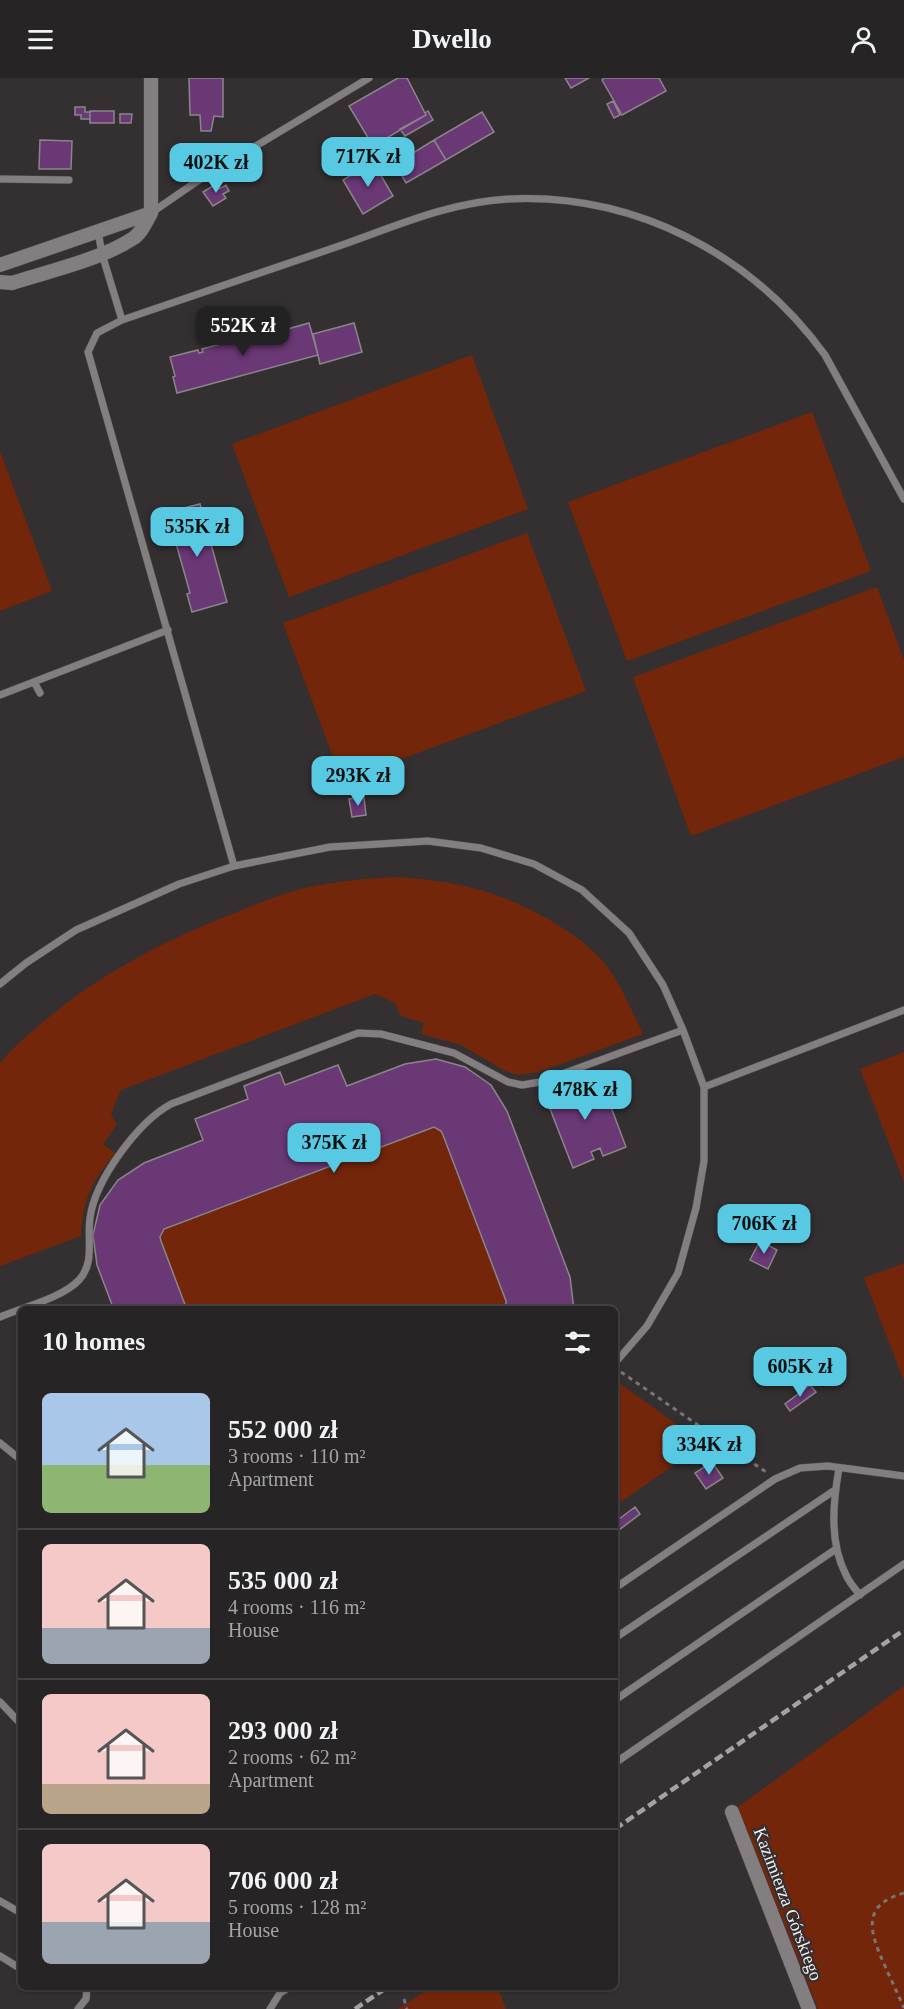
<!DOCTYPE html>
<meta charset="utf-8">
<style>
:root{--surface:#272426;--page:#2f2c2e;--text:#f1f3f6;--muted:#a4a4a7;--line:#434143;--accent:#58c9e3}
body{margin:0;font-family:Georgia,serif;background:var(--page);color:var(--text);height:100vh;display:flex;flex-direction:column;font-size:22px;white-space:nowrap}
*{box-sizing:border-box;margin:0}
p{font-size:20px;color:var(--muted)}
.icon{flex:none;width:33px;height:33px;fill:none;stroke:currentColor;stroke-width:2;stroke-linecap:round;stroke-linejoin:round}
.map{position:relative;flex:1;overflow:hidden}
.drawer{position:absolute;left:18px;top:1228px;width:600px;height:684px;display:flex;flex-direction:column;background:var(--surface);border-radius:9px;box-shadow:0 2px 4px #0004,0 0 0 2px var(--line)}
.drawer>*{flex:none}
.price{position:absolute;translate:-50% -51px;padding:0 14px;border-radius:12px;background:var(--accent);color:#111;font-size:20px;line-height:39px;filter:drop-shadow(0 2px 3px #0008)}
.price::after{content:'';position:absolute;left:50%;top:36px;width:18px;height:14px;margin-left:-9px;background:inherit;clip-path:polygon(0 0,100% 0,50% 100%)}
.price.on{background:#222;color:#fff}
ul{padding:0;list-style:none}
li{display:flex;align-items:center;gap:18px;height:150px;padding:0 24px}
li+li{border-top:2px solid var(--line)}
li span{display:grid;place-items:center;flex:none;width:168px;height:120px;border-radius:9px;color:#555}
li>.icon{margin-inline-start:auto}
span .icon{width:72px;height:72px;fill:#fffc;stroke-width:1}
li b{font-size:26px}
h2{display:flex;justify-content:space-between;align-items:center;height:72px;padding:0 24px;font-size:26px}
header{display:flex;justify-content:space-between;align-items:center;height:78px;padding:0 24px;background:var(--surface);font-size:27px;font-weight:800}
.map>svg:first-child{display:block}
</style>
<header><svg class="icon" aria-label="menu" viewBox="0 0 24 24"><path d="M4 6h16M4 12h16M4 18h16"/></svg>Dwello<svg class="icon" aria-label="person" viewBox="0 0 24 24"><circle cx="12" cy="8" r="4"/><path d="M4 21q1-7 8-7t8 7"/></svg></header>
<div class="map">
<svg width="904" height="1931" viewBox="0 0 904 1931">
<rect width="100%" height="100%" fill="#343032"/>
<path fill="#73260a" d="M472 277 528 431 289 519 232 366Z
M812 334 871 493 627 583 568 424Z
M0 373 52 513 0 533Z
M527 455 586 613 342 703 283 545Z
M877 509 904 582V679L691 758 633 599Z
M400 799C461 804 500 813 553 844 575 857 597 873 611 894 624 913 633 936 643 956L539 994 518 997 505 993 461 967 421 956 424 945 401 938 395 925 375 916 121 1012 111 1036 117 1047 103 1066 115 1075C92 1105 83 1119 81 1158L0 1188V985C16 966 34 951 53 936 107 892 168 861 232 836 256 826 280 816 305 810 337 803 368 800 400 799Z
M904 974V1104L860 991Z
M436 981 465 989 491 1007 507 1033 570 1199 574 1232 114 1231 97 1187 93 1157 118 1102 144 1085 203 1062 195 1041 248 1021 244 1008 280 994 286 1006 338 987 347 1008Z
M904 1185V1303L864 1200Z
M615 1302 704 1366 615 1428Z
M904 1608V1931H818L738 1729Z
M430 1910H498L506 1931H398Z"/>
<path fill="#6b3876" stroke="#89868a" stroke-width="1.5" d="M189 0H223V39L214 38 211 53H201L200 37H190Z
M398 0H407L426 37 373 68 349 28Z
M565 0H589L571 10Z
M604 0H659L666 13 622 37 602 2Z
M613 23 620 37 614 40 607 26Z
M75 29H85V34H90V41H81V37H75Z
M90 33H114V45H90Z
M428 33 433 42 405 58 400 51 426 37 425 35Z
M482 34 494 54 446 82 434 62Z
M120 36H132L131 45H120Z
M40 62 72 63 71 91H39Z
M434 62 446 82 406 105 395 86Z
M373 84 393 118 363 136 343 102Z
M216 106 219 111 226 107 229 113 223 116 226 120 213 128 203 114Z
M309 245 318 277 177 315 173 299 175 298 170 279 198 272 199 275 203 274 202 271 283 249 284 252Z
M354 245 362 274 320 286 313 256Z
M200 426 227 524 192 534 187 516 190 515 168 437 181 433 180 431Z
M364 719 366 737 352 739 349 721Z
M436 981 465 989 491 1007 507 1033 570 1199 574 1232H506V1223L443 1057 441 1053 434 1049 164 1151 160 1159 161 1163 187 1232H114L97 1187 93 1157 100 1127 118 1102 144 1085 203 1062 195 1041 248 1021 244 1008 280 994 285 1007 338 987 347 1008 405 986Z
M599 997 626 1069 603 1078 600 1070 591 1074 594 1081 573 1090 545 1018Z
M760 1163 777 1172 768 1191 750 1182Z
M810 1307 816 1314 790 1333 785 1326Z
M712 1384 723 1400 706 1411 695 1395Z
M635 1429 640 1436 615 1455V1444Z"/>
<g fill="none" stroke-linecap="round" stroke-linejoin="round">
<defs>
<path id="service" d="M0 101 69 102
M151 135 196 104 369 0
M98 153 102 176 122 242 97 255 88 274 234 788
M122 242C196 217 269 192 342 167 396 148 450 124 508 121 634 115 751 175 825 277L904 421
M34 604 40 615
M0 617 168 552
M0 906 26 885 76 852 179 806 234 788 330 769 428 763 481 770 534 786 582 812 629 855 663 907 683 952 704 1009V1083L696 1130 678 1195 647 1248 615 1285
M704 1009 904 932
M0 1239C24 1229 62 1220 79 1202 95 1185 87 1161 90 1140 95 1102 138 1044 171 1026L358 955 381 956 454 975 508 1004 522 1007 540 1004 683 952
M0 1365 21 1382
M839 1390C833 1425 829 1464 846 1497 849 1504 855 1511 860 1517
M615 1510 775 1401 800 1390 828 1388 904 1398
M615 1560 835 1412
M615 1622 836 1471
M0 1624 21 1646
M615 1685 904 1486
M0 1823 21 1835
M0 1878 21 1891
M78 1931 86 1921 87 1910
M270 1931 280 1915 288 1910"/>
<path id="minor" d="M0 187 151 135
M0 204 12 205C46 194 102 181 132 161 141 156 146 144 151 135V0
M732 1734 809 1931"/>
</defs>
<use href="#service" stroke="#504c4e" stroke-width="8"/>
<use href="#minor" stroke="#504c4e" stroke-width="15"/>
<path stroke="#797577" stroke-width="3" stroke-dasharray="4.5 4.5" stroke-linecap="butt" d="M621 1294 766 1394
M904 1815C860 1827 870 1855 885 1888 891 1902 898 1916 904 1930
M404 1921 407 1931"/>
<use href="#service" stroke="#837e80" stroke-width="7"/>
<use href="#minor" stroke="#837e80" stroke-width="14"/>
<path stroke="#a6a2a4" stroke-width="4.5" stroke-dasharray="9 4.5" stroke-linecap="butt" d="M615 1751 904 1552
M355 1931 386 1910"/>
</g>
<g text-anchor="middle" stroke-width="4.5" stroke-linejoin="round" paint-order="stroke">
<g font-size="18" fill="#f4f1f3" stroke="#343032">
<text transform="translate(788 1826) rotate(69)" y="6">Kazimierza Górskiego</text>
</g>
</g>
</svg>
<b class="price" style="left:368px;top:110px">717K zł</b>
<b class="price" style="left:216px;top:116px">402K zł</b>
<b class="price on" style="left:243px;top:279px">552K zł</b>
<b class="price" style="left:197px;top:480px">535K zł</b>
<b class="price" style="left:358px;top:729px">293K zł</b>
<b class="price" style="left:585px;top:1043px">478K zł</b>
<b class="price" style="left:334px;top:1096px">375K zł</b>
<b class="price" style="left:764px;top:1177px">706K zł</b>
<b class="price" style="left:800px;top:1320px">605K zł</b>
<b class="price" style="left:709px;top:1398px">334K zł</b>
<section class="drawer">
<h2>10 homes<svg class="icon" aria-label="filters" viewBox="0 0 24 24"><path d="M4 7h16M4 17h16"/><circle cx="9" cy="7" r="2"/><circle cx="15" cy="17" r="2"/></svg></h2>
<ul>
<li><span style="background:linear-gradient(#a9c7e8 60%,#8fb573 0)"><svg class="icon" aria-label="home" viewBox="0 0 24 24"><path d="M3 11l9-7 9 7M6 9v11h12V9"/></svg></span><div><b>552 000 zł</b><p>3 rooms · 110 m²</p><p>Apartment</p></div></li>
<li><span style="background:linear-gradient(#f6c9c9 70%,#9aa5b1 0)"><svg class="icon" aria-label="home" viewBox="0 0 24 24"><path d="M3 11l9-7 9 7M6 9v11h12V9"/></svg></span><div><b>535 000 zł</b><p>4 rooms · 116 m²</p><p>House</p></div></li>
<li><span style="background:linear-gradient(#f6c9c9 75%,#b9a48a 0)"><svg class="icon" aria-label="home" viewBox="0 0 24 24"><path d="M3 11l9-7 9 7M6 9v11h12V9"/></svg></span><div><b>293 000 zł</b><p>2 rooms · 62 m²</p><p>Apartment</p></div></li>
<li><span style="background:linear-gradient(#f6c9c9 65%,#9aa5b1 0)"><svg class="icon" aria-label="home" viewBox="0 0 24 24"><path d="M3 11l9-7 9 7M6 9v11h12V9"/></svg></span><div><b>706 000 zł</b><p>5 rooms · 128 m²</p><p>House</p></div></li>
</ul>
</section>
</div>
